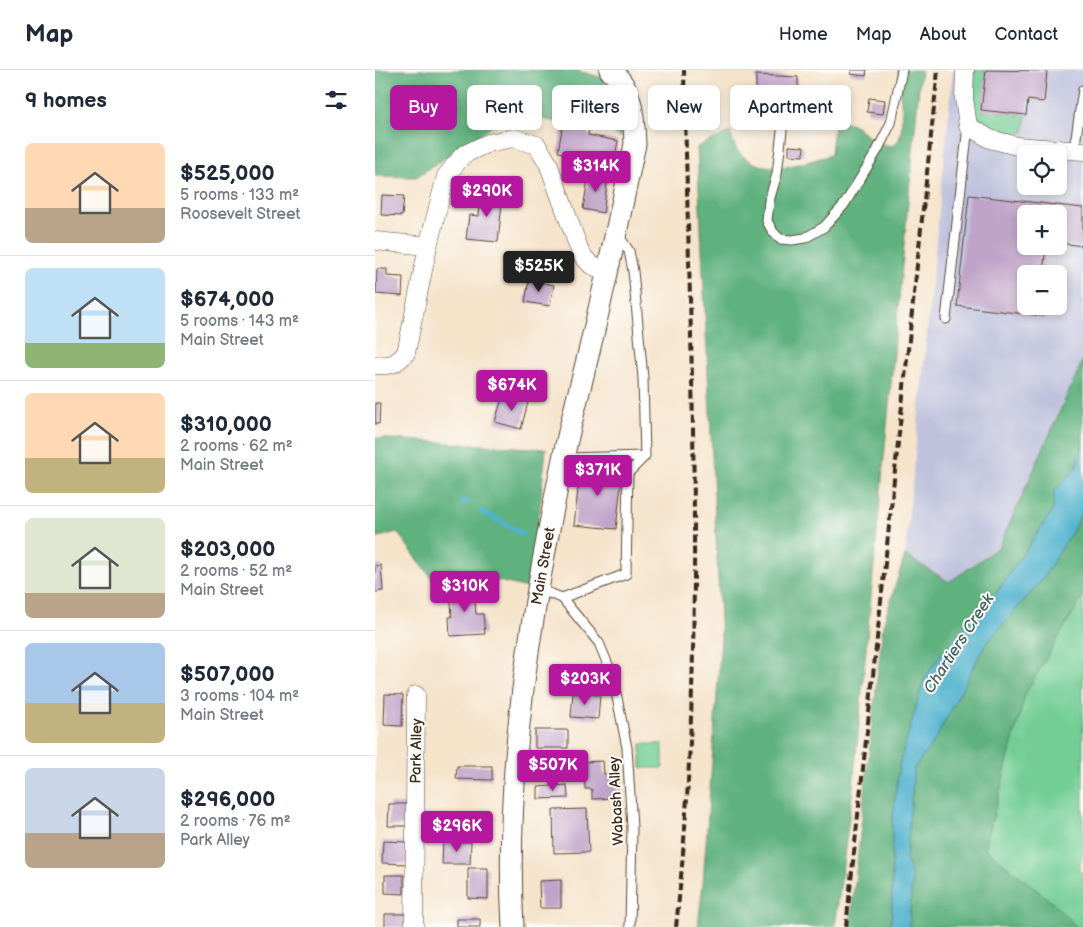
<!DOCTYPE html>
<meta charset="utf-8">
<style>
:root{--surface:#fff;--page:#f6f6f7;--text:#1f2937;--muted:#747a83;--line:#e0e1e3;--accent:#b5179e}
body{margin:0;font-family:"Balsamiq Sans",sans-serif;background:var(--page);color:var(--text);height:100vh;display:flex;flex-direction:column;font-size:19px;white-space:nowrap}
*{box-sizing:border-box;margin:0}
p{font-size:16px;color:var(--muted)}
.icon{flex:none;width:28px;height:28px;fill:none;stroke:currentColor;stroke-width:2;stroke-linecap:round;stroke-linejoin:round}
.map{position:relative;flex:1;overflow:hidden}
.details{display:flex;flex-direction:column;background:var(--surface);width:375px}
.details>*{flex:none}
.hud{position:absolute;left:15px;top:15px;width:475px;height:45px;display:flex;gap:10px}
.buttons{position:absolute;left:642px;top:75px;display:grid;gap:10px}
.buttons a{display:grid;place-items:center;width:50px;height:50px;border-radius:8px;background:var(--surface);box-shadow:0 2px 8px #0003;font-size:25px}
.price{position:absolute;translate:-50% -42px;padding:0 11px;border-radius:5px;background:var(--accent);color:#fff;font-size:16px;line-height:32px;filter:drop-shadow(0 1px 2px #0008)}
.price::after{content:'';position:absolute;left:50%;top:30px;width:15px;height:11px;margin-left:-8px;background:inherit;clip-path:polygon(0 0,100% 0,50% 100%)}
.price.on{background:#222;color:#fff}
ul{padding:0;list-style:none}
li{display:flex;align-items:center;gap:15px;height:125px;padding:0 25px}
li+li{border-top:1px solid var(--line)}
li span{display:grid;place-items:center;flex:none;width:140px;height:100px;border-radius:8px;color:#555}
li>.icon{margin-inline-start:auto}
span .icon{width:60px;height:60px;fill:#fffc;stroke-width:1}
li b{font-size:21px}
h2{display:flex;justify-content:space-between;align-items:center;height:60px;padding:0 25px;font-size:21px}
.tag{padding:0 18px;border-radius:8px;background:var(--surface);box-shadow:0 2px 8px #0003;font-size:18px;line-height:45px}
.tag.on{background:var(--accent);color:#fff}
header{display:flex;align-items:center;gap:30px;box-sizing:border-box;height:70px;padding:0 25px;background:var(--surface);border-bottom:1px solid var(--line)}
header strong{font-size:24px}
nav{display:flex;gap:28px;margin-inline-start:auto;font-size:18px}
main{display:flex;flex:1;min-height:0}
.map>svg:first-child{display:block}
</style>
<header>
<strong>Map</strong>
<nav><a>Home</a><a>Map</a><a>About</a><a>Contact</a></nav>
</header>
<main>
<section class="details">
<h2>9 homes<svg class="icon" aria-label="filters" viewBox="0 0 24 24"><path d="M4 7h16M4 17h16"/><circle cx="9" cy="7" r="2"/><circle cx="15" cy="17" r="2"/></svg></h2>
<ul>
<li><span style="background:linear-gradient(#ffd9b3 65%,#b9a48a 0)"><svg class="icon" aria-label="home" viewBox="0 0 24 24"><path d="M3 11l9-7 9 7M6 9v11h12V9"/></svg></span><div><b>$525,000</b><p>5 rooms · 133 m²</p><p>Roosevelt Street</p></div></li>
<li><span style="background:linear-gradient(#bfe0f5 75%,#8fb573 0)"><svg class="icon" aria-label="home" viewBox="0 0 24 24"><path d="M3 11l9-7 9 7M6 9v11h12V9"/></svg></span><div><b>$674,000</b><p>5 rooms · 143 m²</p><p>Main Street</p></div></li>
<li><span style="background:linear-gradient(#ffd9b3 65%,#c2b280 0)"><svg class="icon" aria-label="home" viewBox="0 0 24 24"><path d="M3 11l9-7 9 7M6 9v11h12V9"/></svg></span><div><b>$310,000</b><p>2 rooms · 62 m²</p><p>Main Street</p></div></li>
<li><span style="background:linear-gradient(#dfe7d0 75%,#b9a48a 0)"><svg class="icon" aria-label="home" viewBox="0 0 24 24"><path d="M3 11l9-7 9 7M6 9v11h12V9"/></svg></span><div><b>$203,000</b><p>2 rooms · 52 m²</p><p>Main Street</p></div></li>
<li><span style="background:linear-gradient(#a9c7e8 60%,#c2b280 0)"><svg class="icon" aria-label="home" viewBox="0 0 24 24"><path d="M3 11l9-7 9 7M6 9v11h12V9"/></svg></span><div><b>$507,000</b><p>3 rooms · 104 m²</p><p>Main Street</p></div></li>
<li><span style="background:linear-gradient(#c9d6e8 65%,#b9a48a 0)"><svg class="icon" aria-label="home" viewBox="0 0 24 24"><path d="M3 11l9-7 9 7M6 9v11h12V9"/></svg></span><div><b>$296,000</b><p>2 rooms · 76 m²</p><p>Park Alley</p></div></li>
</ul>
</section>
<div class="map">
<svg width="708" height="857" viewBox="0 0 708 857">
<rect width="100%" height="100%" fill="#fdfcf7"/>
<filter id="ink" filterUnits="userSpaceOnUse"><feTurbulence type="fractalNoise" baseFrequency=".02" numOctaves="2"/><feDisplacementMap in="SourceGraphic" scale="10" xChannelSelector="R" yChannelSelector="G"/><feConvolveMatrix kernelMatrix="1 2 1 2 8 2 1 2 1" color-interpolation-filters="sRGB"/></filter>
<filter id="wash" filterUnits="userSpaceOnUse"><feTurbulence type="fractalNoise" baseFrequency=".0096" numOctaves="4" result="noise"/><feDisplacementMap in="SourceGraphic" scale="20" xChannelSelector="R" yChannelSelector="G"/><feGaussianBlur stdDeviation="1.12" result="paint"/><feColorMatrix in="noise" values="0 0 0 0 0 0 0 0 0 0 0 0 0 0 0 0 0 1.4 0 .05"/><feComposite in="paint" operator="in"/></filter>
<g filter="url(#wash)">
<rect width="100%" height="100%" fill="#f5e3ca"/>
<path fill="#c0c2dd" fill-rule="evenodd" d="M578 0H708V290L625 477 574 512 530 485ZM651 84H684V116H651ZM651 144H684V176H651ZM651 204H684V236H651Z"/>
<path fill="#73ce95" stroke="#577c5a" d="M599 0H611L607 40 651 45 649 62C633 64 599 59 595 39 594 31 598 10 599 0Z
M708 526V779L704 802 708 803V857H702L679 834 610 778 650 624Z
M266 674H288V698H266Z"/>
<path fill="#5eb17e" stroke="#4c6e4e" d="M0 0H199L229 8 254 45 246 67 232 60 136 44 41 107 0 106Z
M523 0H547L545 6 478 717 460 857H323L328 813 346 570 322 77 355 62C357 68 359 76 363 81 387 109 427 93 456 85L459 53C483 48 485 64 501 71 506 74 512 75 517 76 519 75 522 74 523 71 531 60 524 14 523 0Z
M708 290V375L701 398 679 422 678 440 621 524 568 581 549 610 524 695 517 755V844L515 857H475L508 555 530 485 574 512 624 477Z
M0 368 171 379 156 519 104 506 59 511 22 462 0 468Z
M708 441V526L650 624 610 778 679 834 702 857H534L537 809 531 789 539 698 560 670 610 575 666 511 697 462Z"/>
<path fill="#50b2ce" stroke="#466e76" d="M708 375V441L697 462 666 511 610 575 560 670 539 698 531 789 537 808 534 857H515L517 844V755L524 695 549 610 568 581 621 524 678 440 679 422 701 398Z"/>
<g fill="none" stroke-linecap="round" stroke-linejoin="round">
<path stroke="#50b2ce" stroke-width="5" d="M87 432H93
M106 441 148 464"/>
</g>
<g id="blocks">
<path fill="#c0a3c8" d="M476 0H492L491 6 475 4Z
M611 0 672 1 669 32 653 30 651 45 606 40Z
M381 5 423 7V27H389V31H377V20H381Z
M461 27 474 29 472 42 459 40Z
M494 28 510 30 508 44 492 42Z
M188 53 214 58 213 65 243 71 239 92 183 82Z
M414 76 429 77 428 86 414 85Z
M214 103 233 106 228 143 208 139Z
M106 120 128 122 123 172 91 169 94 145 104 146Z
M7 125 29 126 27 146 6 145Z
M594 125 708 138V176L684 173V144H651V176H671L668 204H651V236H675L677 239 668 246 582 236Z
M2 199H12V206L28 207 27 226 1 224Z
M154 210 179 215 175 236 150 232Z
M128 325 153 332 146 359 120 352Z
M0 333H5L4 354H0Z
M206 393 240 397 239 404 247 405 241 459 199 455Z
M6 495 8 521 0 522V496Z
M99 516 101 544H108L110 564 75 566 74 547H77L75 517Z
M198 623 225 625 223 649 196 647Z
M10 624 28 625 27 656 9 655Z
M160 660H193V678H160Z
M228 691 229 704H242L243 728 217 729V719H210L209 692Z
M82 696H117V710L81 709Z
M192 715 193 728 163 729V717Z
M14 734H35V756H13Z
M212 739 214 782 179 783 178 740Z
M8 771 33 772V794L7 793Z
M68 772H96L95 794H67Z
M93 798H113V829L93 828Z
M10 805H29V824L10 823Z
M186 810V838H165L164 811Z
M10 844H31V857H10Z
M82 849H105V857H82Z"/>
</g>
</g>
<g filter="url(#ink)">
<use href="#blocks" fill-opacity="0" stroke="#574638" stroke-width="1"/>
<g fill="none" stroke-linecap="round" stroke-linejoin="round">
<defs>
<path id="service" d="M408 52 402 104 394 131 392 151 398 162 405 169 417 170 430 168 449 157 469 135 502 81 516 53 527 0
M699 81 708 20
M571 249 593 56
M189 388 270 386
M163 519 187 528 224 573 238 607 252 678 257 757 255 857
M187 528 251 504 253 403 270 386 268 308 258 201 254 181 244 166"/>
<path id="minor" d="M590 0 589 28 593 56 615 69 642 76 708 81
M0 171 53 176
M0 295C16 296 20 295 31 283L53 176 71 106 88 85 113 73 138 68 162 75 173 93 206 184 216 195 232 202
M39 857 41 625"/>
<path id="tertiary" d="M138 857C129 700 156 543 188 389 196 350 207 312 216 273 232 206 246 140 260 74 259 48 258 17 235 0"/>
</defs>
<use href="#service" stroke="#574638" stroke-width="11"/>
<use href="#minor" stroke="#574638" stroke-width="19"/>
<use href="#tertiary" stroke="#574638" stroke-width="23"/>
<use href="#service" stroke="#fff" stroke-width="9"/>
<use href="#minor" stroke="#fff" stroke-width="18"/>
<use href="#tertiary" stroke="#fff" stroke-width="21"/>
<path stroke="#3b2a1e" stroke-width="4" stroke-dasharray="8 4" stroke-linecap="butt" d="M301 857C332 573 315 285 309 0
M471 857 563 0"/>
</g>
</g>
<g text-anchor="middle" stroke-width="4" stroke-linejoin="round" paint-order="stroke">
<g font-size="15" fill="#3b2a1e" stroke="#fdfcf7">
<text transform="translate(168 496) rotate(-80)" y="5">Main Street</text>
<text transform="translate(41 681) rotate(-89)" y="5">Park Alley</text>
<text transform="translate(241 731) rotate(-93)" y="5">Wabash Alley</text>
</g>
<g font-size="16" font-style="italic" fill="#436064" stroke="#fdfcf7">
<text transform="translate(583 573) rotate(-57)" y="6">Chartiers Creek</text>
</g>
</g>
</svg>
<div class="buttons">
<a><svg class="icon" aria-label="locate" viewBox="0 0 24 24"><circle cx="12" cy="12" r="6"/><path d="M12 2v4M12 18v4M2 12h4M18 12h4"/></svg></a>
<a>+</a>
<a>−</a>
</div>
<b class="price" style="left:221px;top:123px">$314K</b>
<b class="price" style="left:112px;top:148px">$290K</b>
<b class="price on" style="left:164px;top:223px">$525K</b>
<b class="price" style="left:137px;top:342px">$674K</b>
<b class="price" style="left:223px;top:427px">$371K</b>
<b class="price" style="left:90px;top:543px">$310K</b>
<b class="price" style="left:210px;top:636px">$203K</b>
<b class="price" style="left:178px;top:722px">$507K</b>
<b class="price" style="left:82px;top:783px">$296K</b>
<div class="hud">
<a class="tag on">Buy</a>
<a class="tag">Rent</a>
<a class="tag">Filters</a>
<a class="tag">New</a>
<a class="tag">Apartment</a>
</div>
</div>
</main>
